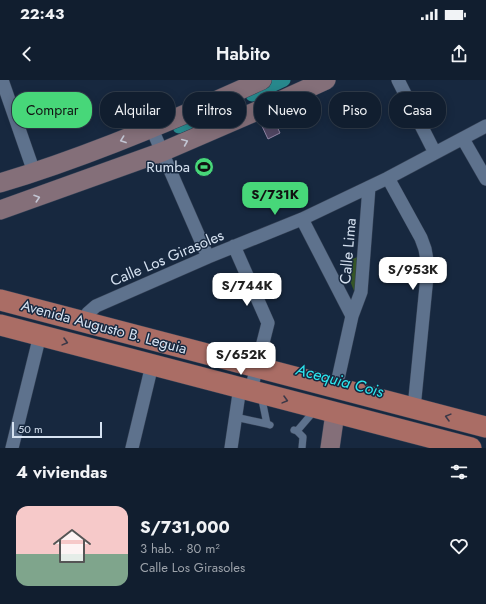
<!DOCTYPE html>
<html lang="es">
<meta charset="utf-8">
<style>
:root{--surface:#111e2f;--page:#1a2737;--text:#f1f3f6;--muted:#9ca2aa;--line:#303c4b;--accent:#47d779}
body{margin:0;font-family:Jost,sans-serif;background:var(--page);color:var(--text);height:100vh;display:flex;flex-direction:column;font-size:15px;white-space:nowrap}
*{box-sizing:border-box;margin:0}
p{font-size:13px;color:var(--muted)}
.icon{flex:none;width:22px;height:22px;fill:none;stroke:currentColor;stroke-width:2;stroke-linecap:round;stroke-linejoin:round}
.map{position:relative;height:368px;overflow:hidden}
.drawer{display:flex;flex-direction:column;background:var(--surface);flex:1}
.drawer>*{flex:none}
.guide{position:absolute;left:12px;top:12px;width:462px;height:36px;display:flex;gap:8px}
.scale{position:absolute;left:12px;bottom:10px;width:90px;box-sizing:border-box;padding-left:4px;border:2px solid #d6e2f1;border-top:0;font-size:11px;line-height:14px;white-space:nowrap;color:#d6e2f1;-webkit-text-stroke:3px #17283f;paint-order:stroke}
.price{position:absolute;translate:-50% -34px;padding:0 9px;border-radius:8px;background:#fff;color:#222;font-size:13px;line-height:26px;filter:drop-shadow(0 1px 2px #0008)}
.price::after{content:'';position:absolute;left:50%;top:24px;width:12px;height:9px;margin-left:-6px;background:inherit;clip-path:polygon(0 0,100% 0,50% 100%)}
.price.on{background:var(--accent);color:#111}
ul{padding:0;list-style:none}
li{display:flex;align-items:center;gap:12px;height:100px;padding:0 16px}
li+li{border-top:1px solid var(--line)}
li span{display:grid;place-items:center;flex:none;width:112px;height:80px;border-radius:12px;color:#555}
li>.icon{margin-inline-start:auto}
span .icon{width:48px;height:48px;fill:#fffc;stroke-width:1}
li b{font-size:17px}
h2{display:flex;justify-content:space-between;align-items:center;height:48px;padding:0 16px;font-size:17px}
.tag{padding:0 14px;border-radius:16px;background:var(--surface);box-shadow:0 2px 10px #0003,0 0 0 1px var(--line);font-size:14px;line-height:36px}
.tag.on{background:var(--accent);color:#111}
.status{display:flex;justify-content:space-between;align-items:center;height:28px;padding:0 20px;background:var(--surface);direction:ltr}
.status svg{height:11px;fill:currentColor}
header{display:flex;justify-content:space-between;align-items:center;height:52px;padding:0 16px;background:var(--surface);font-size:18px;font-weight:600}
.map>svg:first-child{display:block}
</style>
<div class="status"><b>22:43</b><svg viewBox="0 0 49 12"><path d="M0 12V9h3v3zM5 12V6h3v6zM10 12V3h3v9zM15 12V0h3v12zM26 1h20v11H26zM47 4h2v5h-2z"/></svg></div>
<header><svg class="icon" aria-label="back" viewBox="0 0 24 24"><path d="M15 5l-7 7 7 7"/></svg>Habito<svg class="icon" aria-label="share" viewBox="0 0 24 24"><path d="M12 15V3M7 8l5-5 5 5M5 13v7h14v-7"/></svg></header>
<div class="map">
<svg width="486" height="368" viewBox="0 0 486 368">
<rect width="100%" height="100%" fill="#17283f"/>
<path fill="#355527" d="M362 175 356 216 343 183Z"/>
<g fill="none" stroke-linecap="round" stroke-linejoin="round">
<path stroke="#27888c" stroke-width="13" d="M252 15 284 0
M179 47 212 33"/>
</g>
<path fill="#514764" stroke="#9186a6" d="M273 38 280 53 268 59 261 44Z"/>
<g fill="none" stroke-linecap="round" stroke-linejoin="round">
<defs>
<path id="lane" d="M261 315 267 344 270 345
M235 337 267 344
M294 350 297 351 315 330
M297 351 303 357 302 368"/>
<path id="street" d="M2 0 34 92
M398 0 435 73
M152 49 208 177
M463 59 486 99
M388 98 421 158 425 169 428 186 414 328
M302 139 352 236 336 308
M234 166 268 243 251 310
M352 236 361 212 369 107
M84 242 88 233 96 226 208 177 302 139 388 98 486 46
M12 368 40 255
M132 368 152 285
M231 368 240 307"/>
<path id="secondary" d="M0 103C90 76 177 39 262 0
M0 130 162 72 280 21 326 0
M330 368 335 333"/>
<path id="primary" d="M0 220 486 347
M0 245 471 368"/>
</defs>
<use href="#lane" stroke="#354256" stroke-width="8"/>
<use href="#street" stroke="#354256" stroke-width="14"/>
<use href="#secondary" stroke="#354256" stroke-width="20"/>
<use href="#primary" stroke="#354256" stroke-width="22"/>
<use href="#lane" stroke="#5e728d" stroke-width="7"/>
<use href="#street" stroke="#5e728d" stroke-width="13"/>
<use href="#secondary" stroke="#846f79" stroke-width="19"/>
<use href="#primary" stroke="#aa6d65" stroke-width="21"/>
</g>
<defs><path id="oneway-chevron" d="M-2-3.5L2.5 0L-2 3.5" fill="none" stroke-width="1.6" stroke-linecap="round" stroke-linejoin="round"/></defs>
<g stroke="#c2c5d3">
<use href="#oneway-chevron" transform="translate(123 60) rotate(160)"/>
<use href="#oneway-chevron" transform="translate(185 62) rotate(-23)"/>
<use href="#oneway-chevron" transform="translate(37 118) rotate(-18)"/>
</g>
<g stroke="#3c3948">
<use href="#oneway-chevron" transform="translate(65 262) rotate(15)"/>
<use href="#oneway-chevron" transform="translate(285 320) rotate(15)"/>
<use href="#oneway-chevron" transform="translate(448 337) rotate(-165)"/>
</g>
<defs>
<symbol id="stadium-disc" viewBox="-11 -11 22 22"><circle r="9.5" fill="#47d779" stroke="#17283f"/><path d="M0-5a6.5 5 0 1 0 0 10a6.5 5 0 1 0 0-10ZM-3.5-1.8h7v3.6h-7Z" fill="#111"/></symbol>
</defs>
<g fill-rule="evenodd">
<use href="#stadium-disc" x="193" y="76" width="22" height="22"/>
</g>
<g text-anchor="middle" stroke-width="3" stroke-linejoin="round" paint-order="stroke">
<g font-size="15" fill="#d6e2f1" stroke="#17283f" text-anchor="end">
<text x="190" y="92">Rumba</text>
</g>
<g font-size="15" fill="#d6e2f1" stroke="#17283f">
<text transform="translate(348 171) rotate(-85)" y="5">Calle Lima</text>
<text transform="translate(167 178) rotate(-23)" y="5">Calle Los Girasoles</text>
<text transform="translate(104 247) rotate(15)" y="5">Avenida Augusto B. Leguia</text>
</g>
<g font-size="16" font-style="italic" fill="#2ce8f0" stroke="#17283f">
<text transform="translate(340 300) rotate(15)" y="6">Acequia Cois</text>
</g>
</g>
</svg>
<div class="scale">50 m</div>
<b class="price on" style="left:275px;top:136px">S/731K</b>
<b class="price" style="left:413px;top:211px">S/953K</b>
<b class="price" style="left:247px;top:227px">S/744K</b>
<b class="price" style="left:241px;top:296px">S/652K</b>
<div class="guide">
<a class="tag on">Comprar</a>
<a class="tag">Alquilar</a>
<a class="tag">Filtros</a>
<a class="tag">Nuevo</a>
<a class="tag">Piso</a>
<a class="tag">Casa</a>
</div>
</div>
<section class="drawer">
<h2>4 viviendas<svg class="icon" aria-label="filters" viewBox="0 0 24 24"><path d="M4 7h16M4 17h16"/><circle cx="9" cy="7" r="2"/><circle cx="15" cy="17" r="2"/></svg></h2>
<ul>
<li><span style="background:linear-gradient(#f6c9c9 60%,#7fa58c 0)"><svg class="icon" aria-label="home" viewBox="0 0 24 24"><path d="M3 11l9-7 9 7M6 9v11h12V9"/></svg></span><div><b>S/731,000</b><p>3 hab. · 80 m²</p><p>Calle Los Girasoles</p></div><svg class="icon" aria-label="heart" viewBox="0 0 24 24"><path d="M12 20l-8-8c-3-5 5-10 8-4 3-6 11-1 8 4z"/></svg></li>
</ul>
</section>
